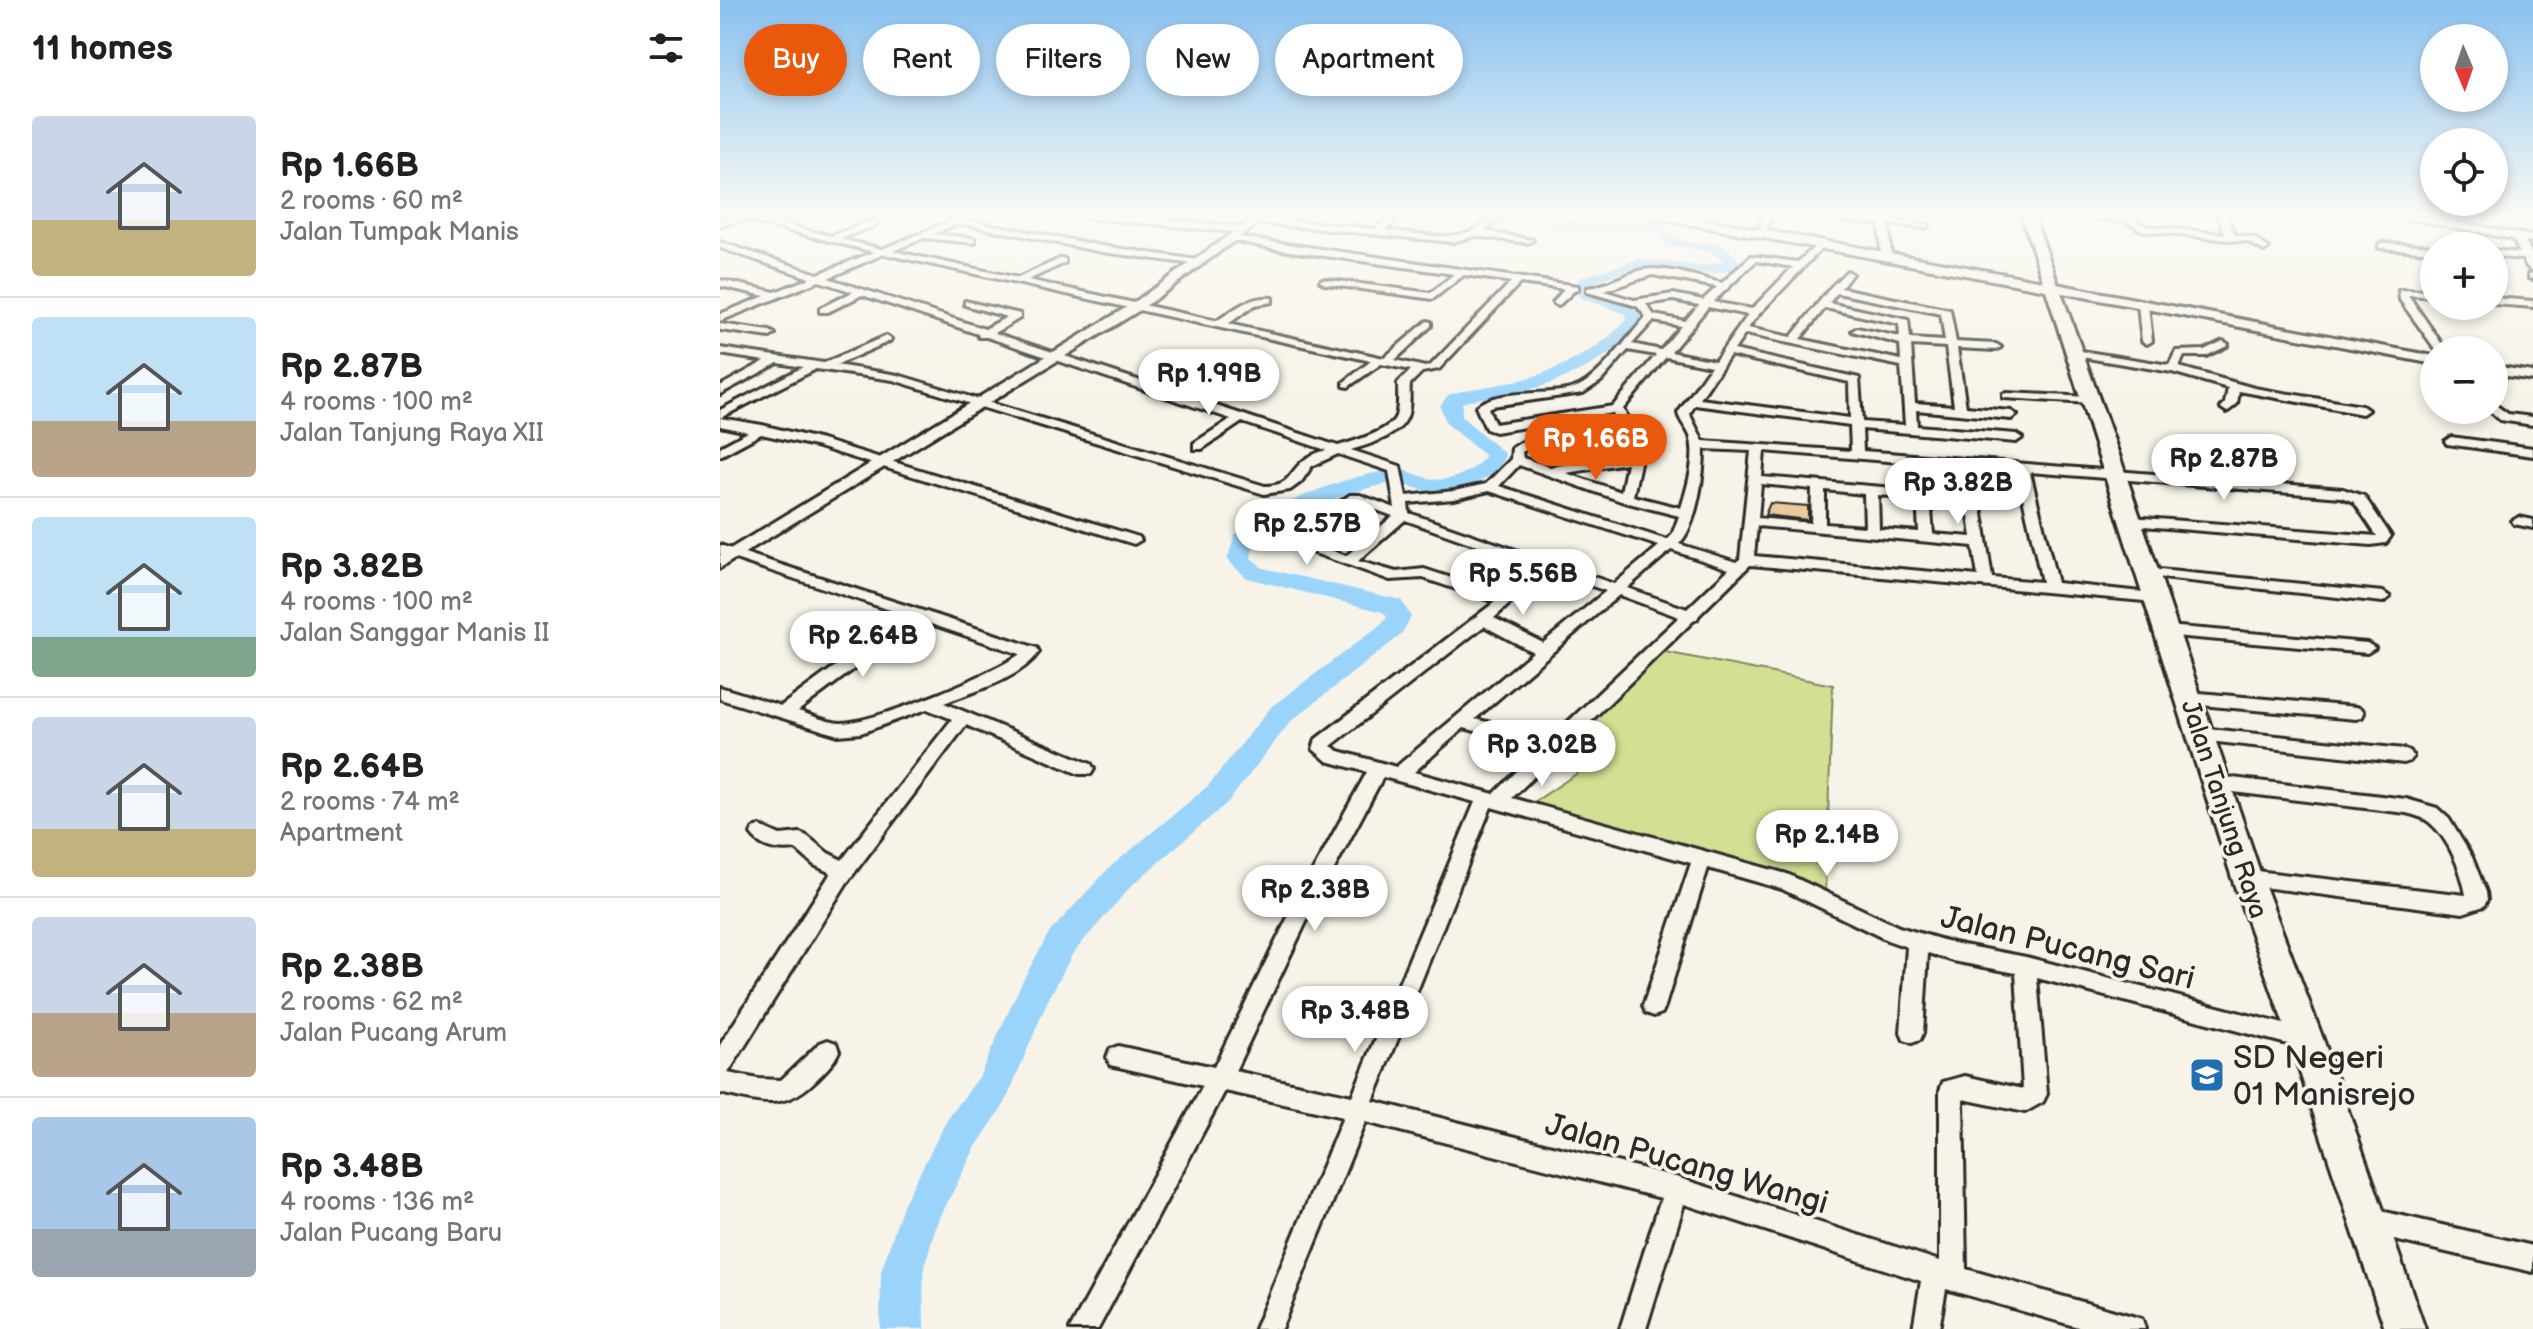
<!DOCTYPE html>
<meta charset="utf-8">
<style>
:root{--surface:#fff;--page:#f6f6f6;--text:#202124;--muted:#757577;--line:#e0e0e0;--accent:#ea580c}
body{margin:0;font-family:"Balsamiq Sans",sans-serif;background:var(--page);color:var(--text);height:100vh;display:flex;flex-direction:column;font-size:30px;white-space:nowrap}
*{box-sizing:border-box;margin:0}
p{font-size:26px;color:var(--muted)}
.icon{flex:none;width:44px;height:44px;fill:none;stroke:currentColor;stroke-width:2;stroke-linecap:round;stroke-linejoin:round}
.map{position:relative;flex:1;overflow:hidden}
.drawer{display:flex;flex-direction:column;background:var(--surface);width:720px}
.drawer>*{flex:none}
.banner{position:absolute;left:24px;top:24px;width:760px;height:72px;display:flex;gap:16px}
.needle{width:52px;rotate:178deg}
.fabs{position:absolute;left:1700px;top:24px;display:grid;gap:16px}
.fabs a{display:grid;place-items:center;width:88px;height:88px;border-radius:50%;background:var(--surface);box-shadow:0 4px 12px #0003;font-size:40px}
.price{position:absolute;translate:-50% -68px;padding:0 18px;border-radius:28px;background:#fff;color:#222;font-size:26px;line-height:52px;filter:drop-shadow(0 2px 4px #0008)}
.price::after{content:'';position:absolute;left:50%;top:48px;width:24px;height:18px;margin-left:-12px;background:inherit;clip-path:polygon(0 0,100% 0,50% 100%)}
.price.selected{background:var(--accent);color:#fff}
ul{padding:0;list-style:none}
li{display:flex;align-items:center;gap:24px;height:200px;padding:0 32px}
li+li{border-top:2px solid var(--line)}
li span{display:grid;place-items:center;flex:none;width:224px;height:160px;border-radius:8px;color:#555}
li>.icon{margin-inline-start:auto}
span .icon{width:96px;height:96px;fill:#fffc;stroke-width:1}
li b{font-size:34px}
h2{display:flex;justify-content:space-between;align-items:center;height:96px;padding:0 32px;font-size:34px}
.tag{padding:0 28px;border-radius:36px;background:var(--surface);box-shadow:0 4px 12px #0003;font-size:28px;line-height:72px}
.tag.selected{background:var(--accent);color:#fff}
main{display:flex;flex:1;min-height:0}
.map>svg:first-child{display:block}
</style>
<main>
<section class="drawer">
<h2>11 homes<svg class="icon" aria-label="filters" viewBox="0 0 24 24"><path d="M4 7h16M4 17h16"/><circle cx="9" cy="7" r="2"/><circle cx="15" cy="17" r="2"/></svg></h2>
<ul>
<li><span style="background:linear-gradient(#c9d6e8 65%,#c2b280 0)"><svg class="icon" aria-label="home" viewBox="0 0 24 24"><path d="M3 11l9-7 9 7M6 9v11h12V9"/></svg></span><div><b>Rp 1.66B</b><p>2 rooms · 60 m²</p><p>Jalan Tumpak Manis</p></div></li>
<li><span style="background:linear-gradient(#bfe0f5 65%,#b9a48a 0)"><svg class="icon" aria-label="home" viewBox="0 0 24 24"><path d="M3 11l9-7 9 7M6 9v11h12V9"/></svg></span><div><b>Rp 2.87B</b><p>4 rooms · 100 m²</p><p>Jalan Tanjung Raya XII</p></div></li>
<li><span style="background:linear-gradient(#bfe0f5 75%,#7fa58c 0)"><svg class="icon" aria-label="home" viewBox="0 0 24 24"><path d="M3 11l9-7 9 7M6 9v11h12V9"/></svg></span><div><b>Rp 3.82B</b><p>4 rooms · 100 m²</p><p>Jalan Sanggar Manis II</p></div></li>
<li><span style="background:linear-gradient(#c9d6e8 70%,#c2b280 0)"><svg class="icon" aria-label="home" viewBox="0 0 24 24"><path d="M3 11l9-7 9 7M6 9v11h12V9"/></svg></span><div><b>Rp 2.64B</b><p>2 rooms · 74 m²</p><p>Apartment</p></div></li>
<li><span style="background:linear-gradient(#c9d6e8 60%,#b9a48a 0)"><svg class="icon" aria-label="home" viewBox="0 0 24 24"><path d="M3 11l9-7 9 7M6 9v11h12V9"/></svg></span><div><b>Rp 2.38B</b><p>2 rooms · 62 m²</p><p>Jalan Pucang Arum</p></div></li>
<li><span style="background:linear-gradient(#a9c7e8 70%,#9aa5b1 0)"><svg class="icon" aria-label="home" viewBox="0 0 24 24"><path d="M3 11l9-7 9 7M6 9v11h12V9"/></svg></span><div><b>Rp 3.48B</b><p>4 rooms · 136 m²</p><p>Jalan Pucang Baru</p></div></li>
</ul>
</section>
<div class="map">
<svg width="1813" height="1329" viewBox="0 0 1813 1329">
<rect width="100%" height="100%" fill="#f7f3e8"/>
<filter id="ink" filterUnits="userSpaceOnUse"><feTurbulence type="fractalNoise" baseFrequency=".0125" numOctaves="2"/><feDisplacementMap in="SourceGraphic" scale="16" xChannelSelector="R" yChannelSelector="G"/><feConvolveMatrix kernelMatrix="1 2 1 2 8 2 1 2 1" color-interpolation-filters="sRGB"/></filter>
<g filter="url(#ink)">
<path fill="#d3df92" stroke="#7f855e" stroke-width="2" d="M940 651 1113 685 1105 893 807 807 859 772 872 737 853 730Z"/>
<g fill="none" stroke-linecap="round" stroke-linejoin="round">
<path fill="#9ad4fa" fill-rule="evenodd" d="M831 214H845L844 223C874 221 910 212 939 223 948 226 950 236 957 239 982 250 998 231 1020 262L1015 269C984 280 959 267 927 268 908 268 890 277 872 284L873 292 920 307 923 321C895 359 842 383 796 393 778 396 759 397 742 403V417L785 454C784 465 776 470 767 477 748 489 725 496 703 490 687 486 679 481 662 485 617 494 570 516 534 543L531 558 543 568 681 600 691 617 681 635 571 721 508 802 411 886 353 953 328 1000 285 1103 255 1148 216 1225 203 1272 204 1329H160L161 1272 183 1205 227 1120 259 1077 302 982 329 933 389 868 488 786 551 707 663 623 667 617 663 612 527 578 507 560 515 535C559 503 620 476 675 470 688 469 698 476 711 479 729 483 756 471 765 456L726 423 720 406 728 395C751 388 774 386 797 381 836 372 879 350 907 320L906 314 861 298 855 290 859 278 919 259 979 266 1004 262 990 251 945 245 938 234 925 228 838 230 830 225Z"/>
</g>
<path fill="#eaca9c" stroke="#2b2b2b" stroke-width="2" d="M1050 503 1088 506V520L1045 515Z"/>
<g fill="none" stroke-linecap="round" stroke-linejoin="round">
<defs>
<path id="minor" d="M21 214H33L30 216 111 236 153 220 157 223 156 225 121 239 162 249 248 214H259L248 220 382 246 478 260 481 261V265L382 252 239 223 214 234 252 238 255 239V243L204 238 173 251 298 278 342 258 345 259V263L308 280 497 321C515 309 529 296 552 298V302L535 305 508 324 664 358 707 321 711 322V326L675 360 705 367 711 365 791 282 744 275 713 299 605 284 600 281 602 279 711 293 734 274 555 249 507 239 512 236 858 286V290L854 291 838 306 833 303 844 289 800 283 719 369 702 372 690 384C689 394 691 408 687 417 679 437 649 444 631 450L680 466 686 496 734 491 766 484 791 459 792 448 802 442 900 428 893 413 775 432 766 429 756 407C777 388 828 397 854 388 878 381 908 336 926 317L917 306 867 292V288C888 287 910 269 933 269 955 269 980 278 1002 283L1031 256 1078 262 1102 240 1107 243 1105 245 1038 315 1028 328 1071 337 1111 287 1127 271 1132 274 1121 288 1230 310 1236 342 1276 344 1281 347 1276 350 1237 348 1246 407 1291 411 1297 415 1291 419 1196 410 1197 426 1296 434 1302 438 1296 442 1142 429 1143 451 1623 489 1644 496 1671 536 1666 543 1651 545 1411 525 1404 521 1411 517 1657 536 1634 502 1621 497 1310 472 1337 583 1440 594 1442 597 1435 602 1030 565 979 615 977 619 973 621 792 798 1067 874 1179 927 1233 943 1306 957 1594 1032 1597 1039 1594 1046 1586 1049 1317 978 1327 1094 1323 1102 1305 1112 1243 1099 1246 1269 1412 1316 1422 1319 1425 1329H1365L1226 1289 1219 1329H1193L1201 1281 964 1204 926 1329H900L941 1198 645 1122 561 1329H535L623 1117 505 1091 378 1329H350L483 1086 390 1065 387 1057 390 1049 398 1046 494 1067 573 907 647 772 607 761 593 749 596 739 775 602 703 578 670 580 572 545 570 542 574 534 630 495H640L675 508 669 471 618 454 592 466 581 482 570 490 544 494 173 380 96 369 0 418 42 425 102 440 419 537 421 540 414 544 95 446 41 434 0 456V447L28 432 0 426V410L83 367 58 363 0 394V386L45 361 0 354V348L104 363 166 336 171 339 170 341 116 365 178 375 545 486C570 485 566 477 582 462 588 456 597 453 606 450L522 422 482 449H474V443L511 419 267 337H259L258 334 142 295 108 312H100V308L133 292 99 281 0 321V314L45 296 0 286V280L55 292 90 278 0 248V242L98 274 154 252 22 219 0 227V221ZM164 254 651 361 624 382V386L628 387 661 364 691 370 678 383C678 393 679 407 676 416 671 431 632 442 618 446L275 333 300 318V314L245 301V305L287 317 265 329 108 278ZM1036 261 1073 267 1032 309 993 302ZM932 275 997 287 983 300 953 294 914 300 884 291ZM1117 293 1221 314 1225 341 1190 339 1188 320 1109 303ZM953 300 979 305 965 321 934 315 926 304ZM988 307 1028 315 995 361 951 352ZM1105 308 1179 324 1180 337 1137 328 1132 331 1180 344 1181 360 1080 339ZM933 321 961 326 941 350 912 344ZM1025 334 1181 366 1185 425 1142 422 1139 378 1014 350ZM1191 345 1226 347 1234 406 1195 403ZM908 350 936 355 893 406 775 424 768 408 772 406 863 393 881 381ZM1010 355 1129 382 1130 418 980 399ZM946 357 991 366 958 413C960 422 967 428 970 436 977 457 967 488 961 508L913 496 923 449 903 409ZM975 405 1130 425 1131 451 983 441 971 417 970 413ZM904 434 911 449 909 455 830 467 803 458 802 452 809 448ZM984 449 1031 451 1020 559 1016 562 959 544C977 526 984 474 984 449ZM1044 451 1242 467 1246 494 1042 477ZM907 463 901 492 846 473ZM799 465 901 501 959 516 952 535 947 540 779 486ZM1255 468 1297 471 1322 582 1272 578ZM1041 484 1092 489 1091 523 1038 518ZM1105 490 1144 494 1145 527 1105 524ZM769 491 939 546 894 584 689 513 688 503 734 499ZM1158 495 1197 498 1199 532 1159 529ZM1210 499 1247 502 1252 537 1213 534ZM637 503 673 516 626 556 585 540ZM685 520 815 566 784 595 704 569 676 572 638 561ZM1037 526 1253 546 1258 576 1034 556ZM951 550 1009 569 967 609 907 588ZM827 570 886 591 823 643 774 618ZM899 595 959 617 831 738 755 719ZM764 626 813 652 676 767 619 751 611 746ZM744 728 820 748 774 794 694 772ZM663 777 755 802 632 1096 515 1071 588 918ZM771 807 971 863 923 1006 926 1013 934 1016 942 1013 945 1006 988 868 1062 889 1167 940 1187 947 1181 1033 1184 1040 1192 1043 1200 1040 1203 1033 1208 953 1233 961 1296 973 1303 1089 1245 1076 1223 1082 1220 1090V1261L956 1177 653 1101Z
M356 214H386L524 227 528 230 524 233 360 217Z
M673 214H682L665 230C691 232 723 241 749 232 764 227 773 214 789 214L764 231 813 240 808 243 755 236 732 242 538 223 534 220 538 217 655 229Z
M1044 214H1052L1046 232 1042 235 1038 232Z
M1077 214 1159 218V214H1167L1168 219 1209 225 1205 228 1168 224 1171 255 1166 258 1161 255 1159 224 1081 217Z
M1347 214 1407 216 1425 226 1505 234 1498 214H1506L1515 235 1534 238 1549 248 1544 251 1528 242 1423 231 1405 221 1351 217Z
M1662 243 1714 246V252L1659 248V244Z
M1774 250 1809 254 1813 258 1809 260 1774 256Z
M1812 273 1813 279 1809 278V274Z
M1679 290 1714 291V297L1688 295 1726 350H1716L1680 300Z
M1774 298 1813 301V307L1774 304Z
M1423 302 1428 305 1432 341 1427 344 1422 341 1418 305Z
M0 324 50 331 55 334 50 337 0 330Z
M1503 341 1508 344 1507 346 1486 356H1464L1459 367 1534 388 1642 406 1648 410 1642 414 1519 391 1517 404 1507 412 1501 408 1505 403 1508 388 1452 372 1355 356 1350 353 1355 350 1449 365 1456 351 1484 350Z
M1287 393 1370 397 1376 400 1370 403 1283 398V394Z
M1774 404 1788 414 1813 417V425L1780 420 1769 410H1774Z
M1731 437 1813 448V456L1727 444 1725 441Z
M1799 517 1813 520V528L1794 524 1792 521Z
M0 545 317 648 319 652C299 680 254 691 224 703L371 764 374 769 371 774H359L246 725 126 884 8 1073 38 1079 61 1080 100 1043 108 1040 116 1043 119 1051C114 1063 104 1072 95 1081 63 1112 39 1102 0 1093V1045L111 873 94 865 76 849C59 851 41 849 31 834L33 829 40 826 60 835 80 833 87 836 108 853 122 860 232 719 207 709 141 733 118 735 0 699V687L61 706 185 615 0 554ZM199 620 300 654C273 674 152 724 120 723 106 722 91 715 78 711Z
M1429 569 1663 592 1670 597 1663 602 1424 576 1422 573 1424 570Z
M1447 626 1647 643 1655 648 1647 653 1442 635 1439 631Z
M1469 692 1636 707 1642 709 1644 713 1642 717 1636 719 1469 704 1461 698Z
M1480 728 1684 749 1690 751 1693 756 1690 761 1684 763 1480 740 1474 738 1471 734 1474 730Z
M1496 776 1686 799 1717 808 1729 819 1752 857 1766 892 1767 900 1764 906 1743 913 1520 884 1517 878 1520 872 1527 870 1746 895C1742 872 1729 838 1709 822 1703 817 1694 815 1686 813L1496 790 1490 788 1487 783 1490 778Z
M1648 1208 1813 1246V1272L1648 1234 1639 1230 1635 1221 1639 1212Z"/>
<path id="tertiary" d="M539 214H551L420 310 0 568V555L412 304Z
M1666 214H1689L1813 236V242L1805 241 1813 256V271L1807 267 1793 239Z
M1331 283 1714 356V364L1327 290 1325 287Z
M1774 366 1813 372V380L1774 374Z"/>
<path id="secondary" d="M929 214H956L1323 281 1301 214H1313L1396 446 1542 878 1603 1039 1705 1329H1665L1569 1039 1512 878 1326 290 935 218Z"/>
</defs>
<use href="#minor" stroke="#2b2b2b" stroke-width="6"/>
<use href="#tertiary" stroke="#2b2b2b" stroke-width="6"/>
<use href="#secondary" stroke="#2b2b2b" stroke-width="6"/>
<use href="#minor" fill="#f7f3e8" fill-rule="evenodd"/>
<use href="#tertiary" fill="#f7f3e8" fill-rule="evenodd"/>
<use href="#secondary" fill="#f7f3e8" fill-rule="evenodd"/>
</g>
</g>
<linearGradient id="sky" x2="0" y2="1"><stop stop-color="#89c1ef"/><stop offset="0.54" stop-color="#fbfaf5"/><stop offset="1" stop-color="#fbfaf5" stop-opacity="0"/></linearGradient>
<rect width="1813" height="400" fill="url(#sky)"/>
<defs>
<symbol id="school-square" viewBox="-11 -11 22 22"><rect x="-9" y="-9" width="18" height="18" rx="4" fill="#1f6fb2" stroke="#f7f3e8"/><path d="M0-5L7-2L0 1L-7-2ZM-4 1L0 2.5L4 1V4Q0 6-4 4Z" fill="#fff"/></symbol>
</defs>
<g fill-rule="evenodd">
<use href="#school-square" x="1467" y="1055" width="40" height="40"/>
</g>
<g text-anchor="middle" stroke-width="7" stroke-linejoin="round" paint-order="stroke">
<g font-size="26" fill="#2b2b2b" stroke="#f7f3e8">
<text transform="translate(1505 809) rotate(72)" y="9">Jalan Tanjung Raya</text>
</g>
<g font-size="32" fill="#2b2b2b" stroke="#f7f3e8">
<text transform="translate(1348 947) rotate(14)" y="11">Jalan Pucang Sari</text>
<text transform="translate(967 1163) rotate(16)" y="11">Jalan Pucang Wangi</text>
</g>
<g font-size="32" fill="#2b2b2b" stroke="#f7f3e8" text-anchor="start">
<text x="1513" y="1068">SD Negeri<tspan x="1513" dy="37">01 Manisrejo</tspan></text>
</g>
</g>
</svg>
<div class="fabs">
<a><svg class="needle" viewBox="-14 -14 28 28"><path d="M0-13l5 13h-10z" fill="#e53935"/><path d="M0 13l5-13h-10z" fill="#757577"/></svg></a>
<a><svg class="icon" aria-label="locate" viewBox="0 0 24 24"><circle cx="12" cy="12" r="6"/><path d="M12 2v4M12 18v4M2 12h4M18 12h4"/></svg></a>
<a>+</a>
<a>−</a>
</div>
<b class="price" style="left:489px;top:417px">Rp 1.99B</b>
<b class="price selected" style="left:876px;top:482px">Rp 1.66B</b>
<b class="price" style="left:1504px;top:502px">Rp 2.87B</b>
<b class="price" style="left:1238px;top:526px">Rp 3.82B</b>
<b class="price" style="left:587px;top:567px">Rp 2.57B</b>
<b class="price" style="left:803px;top:617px">Rp 5.56B</b>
<b class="price" style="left:143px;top:679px">Rp 2.64B</b>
<b class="price" style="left:822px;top:788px">Rp 3.02B</b>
<b class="price" style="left:1107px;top:878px">Rp 2.14B</b>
<b class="price" style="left:595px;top:933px">Rp 2.38B</b>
<b class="price" style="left:635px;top:1054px">Rp 3.48B</b>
<div class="banner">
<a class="tag selected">Buy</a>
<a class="tag">Rent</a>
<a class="tag">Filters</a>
<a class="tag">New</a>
<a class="tag">Apartment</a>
</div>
</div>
</main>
